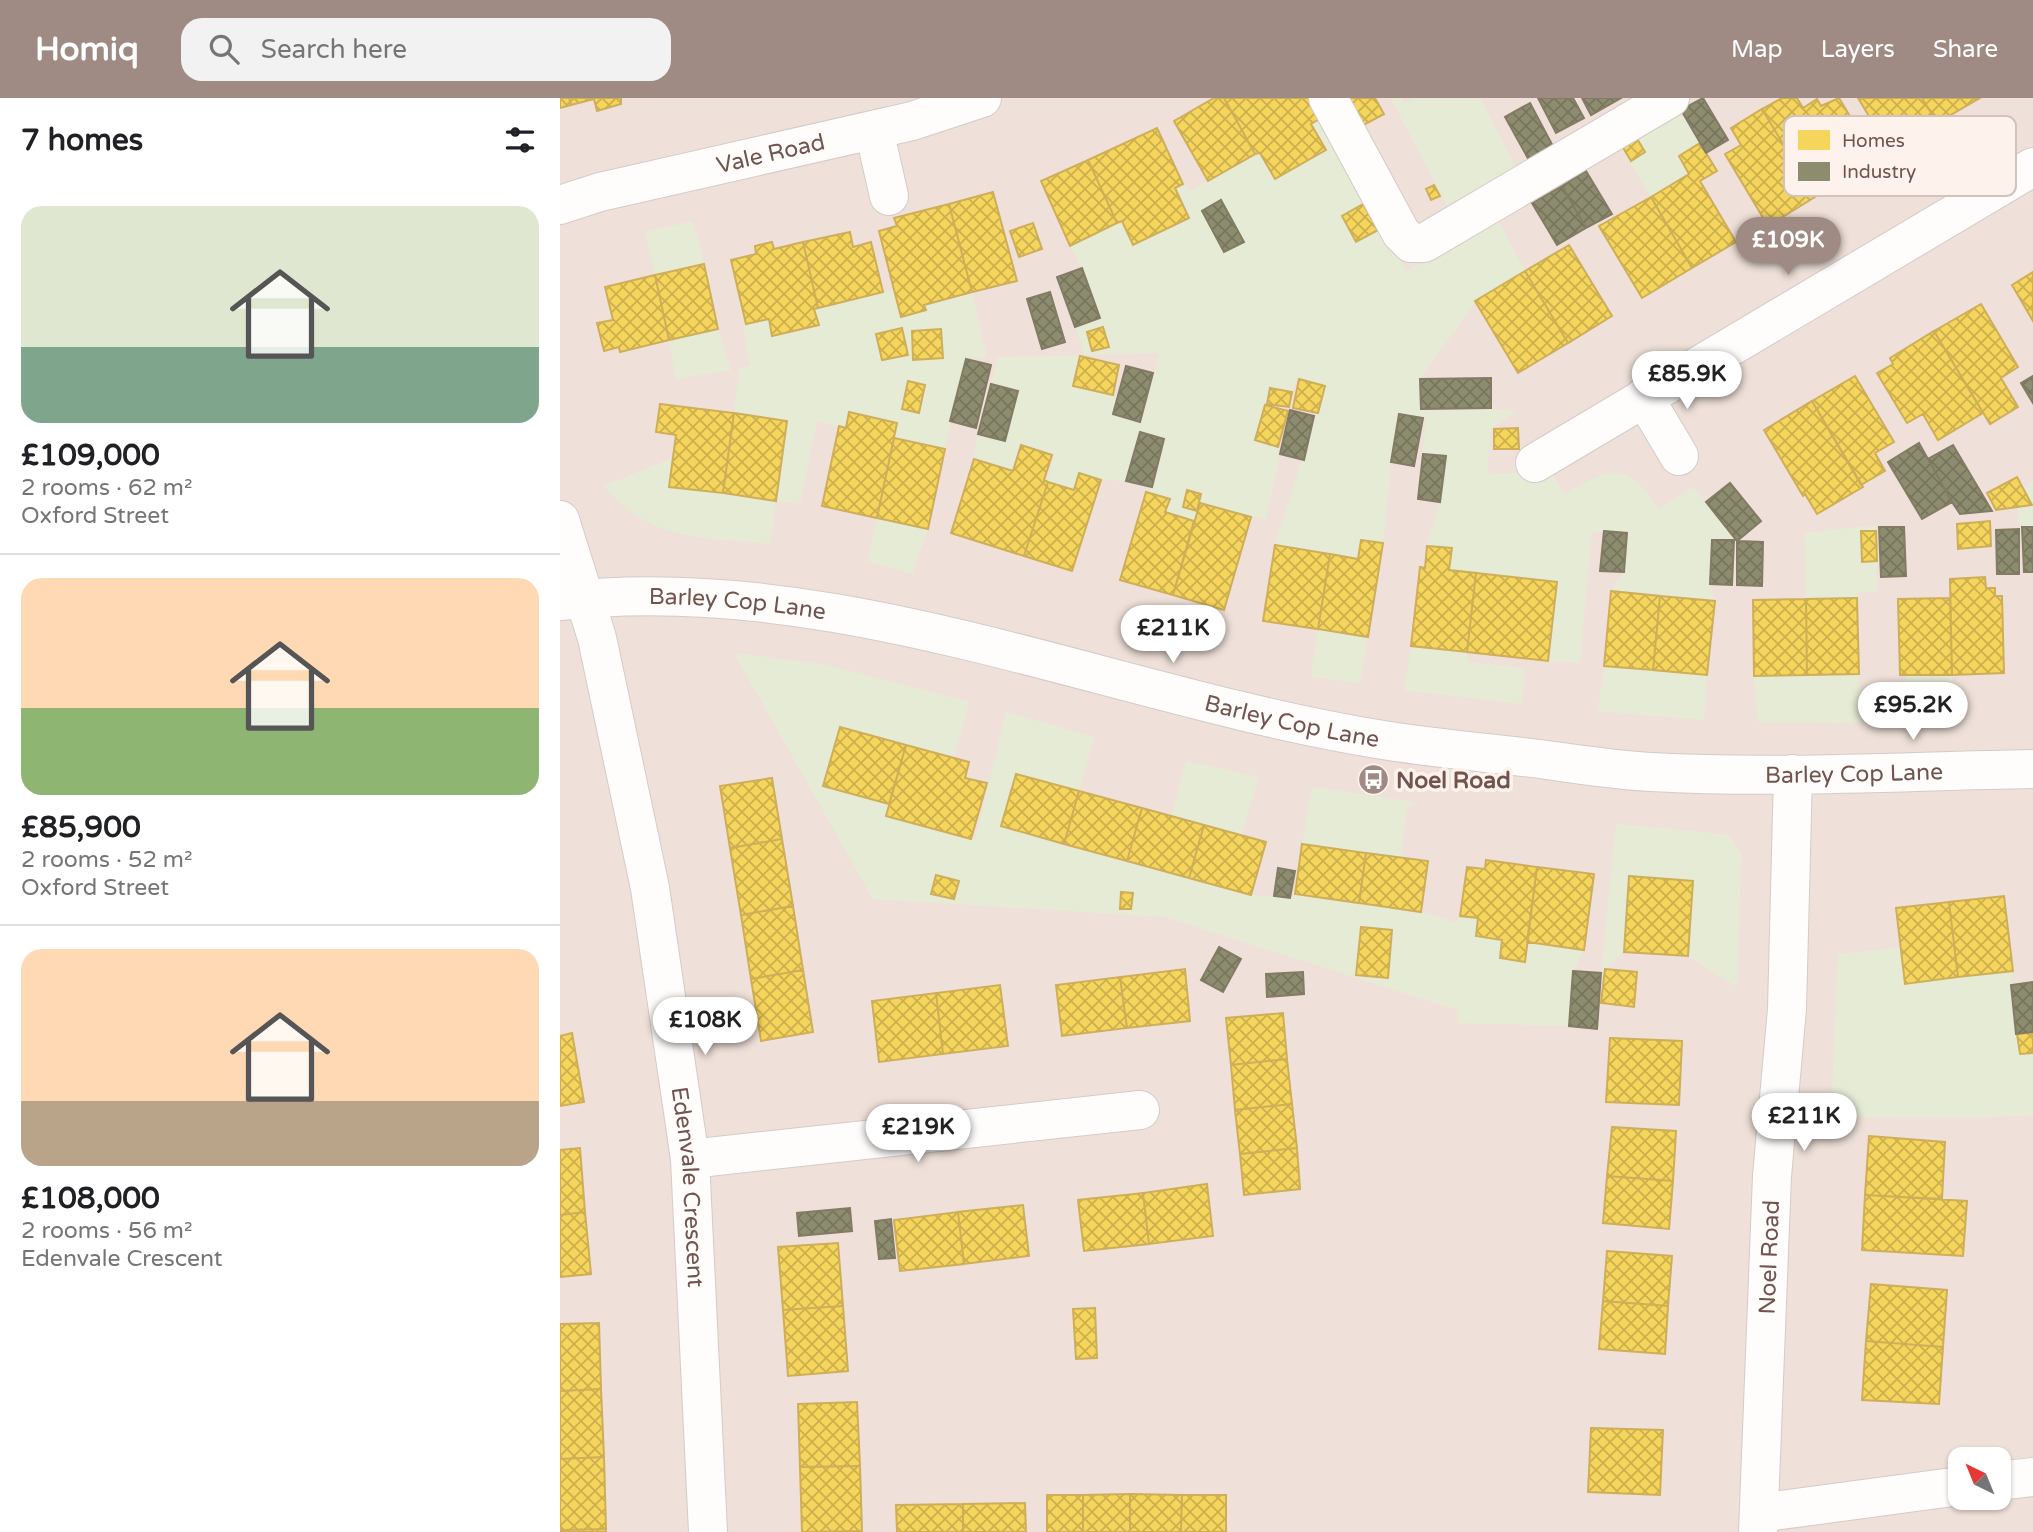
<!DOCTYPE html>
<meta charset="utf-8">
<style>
:root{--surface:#fff;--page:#f2f2f2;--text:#202124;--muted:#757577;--line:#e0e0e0;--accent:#a08a84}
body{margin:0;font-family:"Varela Round",sans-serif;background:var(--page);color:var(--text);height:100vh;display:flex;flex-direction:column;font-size:26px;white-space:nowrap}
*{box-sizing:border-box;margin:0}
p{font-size:23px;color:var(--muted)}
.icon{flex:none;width:38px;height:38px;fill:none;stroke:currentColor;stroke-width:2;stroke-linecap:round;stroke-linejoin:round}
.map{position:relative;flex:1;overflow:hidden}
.sheet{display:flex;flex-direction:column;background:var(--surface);width:560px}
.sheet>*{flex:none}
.needle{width:46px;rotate:317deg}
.controls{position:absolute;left:1388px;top:1349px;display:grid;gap:14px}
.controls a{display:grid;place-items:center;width:63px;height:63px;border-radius:14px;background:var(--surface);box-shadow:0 2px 5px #0004;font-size:35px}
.price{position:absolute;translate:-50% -60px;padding:0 16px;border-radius:24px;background:#fff;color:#222;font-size:23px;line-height:46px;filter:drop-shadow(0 2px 4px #0008)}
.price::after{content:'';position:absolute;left:50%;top:42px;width:21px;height:16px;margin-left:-10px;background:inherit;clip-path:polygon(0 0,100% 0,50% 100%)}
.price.active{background:var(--accent);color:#fff}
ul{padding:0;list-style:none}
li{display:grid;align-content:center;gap:14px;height:371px;padding:0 21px}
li+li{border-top:2px solid var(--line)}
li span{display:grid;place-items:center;height:217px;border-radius:21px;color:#555}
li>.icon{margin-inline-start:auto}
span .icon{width:126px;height:126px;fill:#fffc;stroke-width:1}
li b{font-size:30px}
h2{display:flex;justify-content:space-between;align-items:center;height:84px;padding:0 21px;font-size:30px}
header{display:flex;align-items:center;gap:42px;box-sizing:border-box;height:98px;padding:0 35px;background:var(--accent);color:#fff}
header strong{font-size:33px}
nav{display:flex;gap:38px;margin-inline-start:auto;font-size:24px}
.search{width:490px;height:63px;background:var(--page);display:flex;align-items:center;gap:18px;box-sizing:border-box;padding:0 24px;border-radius:21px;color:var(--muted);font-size:26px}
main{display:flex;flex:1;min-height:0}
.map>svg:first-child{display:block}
</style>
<header>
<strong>Homiq</strong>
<div class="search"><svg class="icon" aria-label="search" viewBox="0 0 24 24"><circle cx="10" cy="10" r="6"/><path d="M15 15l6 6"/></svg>Search here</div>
<nav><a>Map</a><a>Layers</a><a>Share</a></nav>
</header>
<main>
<section class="sheet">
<h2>7 homes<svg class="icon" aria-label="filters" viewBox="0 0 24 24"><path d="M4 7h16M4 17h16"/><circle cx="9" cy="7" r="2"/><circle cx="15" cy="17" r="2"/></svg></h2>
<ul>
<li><span style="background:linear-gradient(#dfe7d0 65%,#7fa58c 0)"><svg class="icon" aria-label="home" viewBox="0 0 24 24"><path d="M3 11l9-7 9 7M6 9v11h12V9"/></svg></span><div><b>£109,000</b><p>2 rooms · 62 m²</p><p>Oxford Street</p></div></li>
<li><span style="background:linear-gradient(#ffd9b3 60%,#8fb573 0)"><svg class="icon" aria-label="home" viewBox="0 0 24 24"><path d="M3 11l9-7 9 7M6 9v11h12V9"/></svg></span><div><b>£85,900</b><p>2 rooms · 52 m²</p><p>Oxford Street</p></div></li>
<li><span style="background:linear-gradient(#ffd9b3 70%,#b9a48a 0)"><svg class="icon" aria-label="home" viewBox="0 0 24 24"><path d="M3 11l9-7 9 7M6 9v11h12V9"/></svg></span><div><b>£108,000</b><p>2 rooms · 56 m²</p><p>Edenvale Crescent</p></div></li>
</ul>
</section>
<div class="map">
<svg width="1473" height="1434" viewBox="0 0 1473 1434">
<defs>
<pattern id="homes-cross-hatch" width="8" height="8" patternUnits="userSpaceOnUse" patternTransform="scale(1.75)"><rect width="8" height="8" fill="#f6d55c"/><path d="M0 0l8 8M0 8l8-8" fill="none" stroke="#ccaf4e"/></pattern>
<pattern id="industry-cross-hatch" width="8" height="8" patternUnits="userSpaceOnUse" patternTransform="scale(1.75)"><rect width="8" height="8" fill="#8c8c6e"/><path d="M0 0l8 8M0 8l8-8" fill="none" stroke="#77755d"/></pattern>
</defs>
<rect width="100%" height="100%" fill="#f6f0eb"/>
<path fill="#efe1d9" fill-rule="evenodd" d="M0 0H1473V1434H0ZM1400 1362H1438V1400H1400Z"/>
<path fill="#e6ebd6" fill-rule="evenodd" d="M831 0H841L844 5 854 0H920L958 73 890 113Z
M1121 12 1140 45 1119 58 1129 76 1091 99 1059 48Z
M761 20 847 174 937 120 965 173 915 204 860 281 861 311 931 310 956 314 931 330 927 376 990 373 1005 396C1053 368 1066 362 1099 411L1134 389 1177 443 1152 442 1150 486 1155 503 1051 493 1064 474 1067 436 1032 433 1020 565 988 563 997 484 889 472 892 450 867 448 880 404 886 359 862 355 867 323 840 316 831 364 823 445 801 442 798 461 715 447 765 288 737 281 732 294 710 290 695 342 721 350 706 422 640 405 634 423 605 414 609 401 590 395 604 341 580 334 566 383 541 382 519 375 514 392 488 384 494 358 461 347 453 373 414 361 418 336 445 342 458 294 431 286 438 259 520 258 513 288 558 299 554 316 582 324 599 255 525 257 515 229 539 220 522 170 510 148 562 123 573 146 629 120 615 90 624 86 629 93 700 55 715 80 765 52 751 26Z
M133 123 144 166 95 177 85 134Z
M334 192 341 218 365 212 364 207 412 194 427 259 406 260 385 351 334 340 337 325 290 314 286 330 257 323 240 406 216 403 210 446C139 438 95 446 44 388L113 360 110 389 216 403 227 323 174 315 179 270 190 268 183 228 209 221 212 237 258 226 254 211ZM381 231 353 262 352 233Z
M158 231 171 272 116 281 109 242Z
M1473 384V429L1460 430 1458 410 1472 408 1463 390Z
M317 420 368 431 352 476 308 463Z
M1316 427V433L1301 434 1302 464 1317 463V494H1298L1297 500 1246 501 1245 435Z
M758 531 808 539 800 585 751 579Z
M851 548 907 554 908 564 965 570 962 606 844 592Z
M174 555 267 567 409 604 394 660 280 629 264 687 329 706 327 718 415 742 446 614 534 639 519 693 456 676 441 728 691 797 730 800 735 796 861 814 896 824 900 818 918 820 942 842 940 860 964 864 967 844 1024 852 1013 873 1009 928 897 925 898 912 605 819 313 801Z
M1044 568 1147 577 1144 622 1038 613Z
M1299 576 1302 625 1198 624 1194 578Z
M1392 577V624L1346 625 1347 578Z
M626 663 699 679 681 737 612 718Z
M752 689 855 704 846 712 841 760 742 746Z
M1056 726 1163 736 1171 739 1181 757 1177 889 1128 858 1132 782 1069 778 1064 854 1041 875Z
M1340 850 1345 885 1453 873 1451 887 1456 935 1473 934V1017L1414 1020 1271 1019 1278 856Z"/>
<path fill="url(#homes-cross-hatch)" stroke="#ceae58" stroke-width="2" d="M0 0H9L11 7 0 10Z
M9 0H61V6L37 13 34 1 11 7Z
M654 0H664L695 56 648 83 614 23Z
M664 0H750L761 20 751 26 766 52 715 81 700 55 695 56Z
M782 0H815L824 16 798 30Z
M1222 0H1237L1243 10 1257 1 1261 8 1279 0 1312 55 1295 66 1300 72 1255 99 1202 11Z
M1298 0H1362L1377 25 1330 53Z
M1362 0H1420L1377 25Z
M1202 11 1255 99 1208 128 1165 56 1181 47 1171 30Z
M597 30 623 86 615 90 629 120 573 147 562 123 557 125 528 62Z
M1076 39 1085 54 1071 63 1062 48Z
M1140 45 1157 73 1140 83 1176 144 1132 170 1091 99 1129 76 1119 58Z
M528 62 557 125 510 148 481 83Z
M874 87 880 98 871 102 866 91Z
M433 94 457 183 412 194 389 106Z
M1091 99 1132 170 1082 200 1039 128Z
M389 106 412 194 364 207 366 212 341 219 319 133 337 128 334 120Z
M803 106 818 132 796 144 782 118Z
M473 125 482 151 459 159 450 133Z
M290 134 293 149 311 144 323 194 258 210 243 144Z
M212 144 214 151 243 144 258 210 254 211 259 227 212 238 209 221 186 226 171 162 196 156 195 148Z
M1009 147 1052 218 1008 245 965 173Z
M144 166 158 231 109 242 95 177Z
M965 173 1008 245 958 275 915 203Z
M1473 174V223L1452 187Z
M95 177 109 242 60 254 59 249 44 253 37 225 53 222 45 189Z
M1421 206 1458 269 1441 280 1458 309 1430 326 1374 233Z
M543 229 549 249 532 253 527 234Z
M342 230 348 257 322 262 316 236Z
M381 231 383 260 353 262 352 233Z
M1374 233 1423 315 1378 342 1363 316 1347 325 1317 275 1333 266 1330 260Z
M520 258 559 267 553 297 513 288Z
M1295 278 1334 344 1315 355 1325 373 1301 387 1252 303Z
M739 281 765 288 758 315 733 310Z
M348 283 365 287 359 315 342 311Z
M710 290 732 294 729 309 707 306Z
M1252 303 1303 389 1257 416 1245 396 1243 398 1204 332Z
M100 306 174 315 163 395 109 389 116 337 96 334Z
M705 307 728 313 718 349 695 342Z
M289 314 337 325 317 420 262 408 279 328 286 330Z
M174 315 227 323 216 403 163 395Z
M958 330 959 351H934V331Z
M334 340 385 351 368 431 317 420Z
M461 347 492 357 484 382 488 384 464 458 391 435 414 361 453 373Z
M519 375 541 382 512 473 464 458 488 384 514 392Z
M1457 379 1472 407 1436 412 1427 395Z
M627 392 641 396 637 413 623 409Z
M586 394 610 401 605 414 634 423 613 497 560 482Z
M640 405 691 419 664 512 613 497Z
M1430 423 1431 448 1398 451 1397 426Z
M1301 433H1316L1317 463 1302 464Z
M801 442 823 445 808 539 758 531 770 456 798 461Z
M715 447 770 456 758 531 703 523Z
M867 448 892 450 889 472 916 475 907 554 851 548 860 469 865 470Z
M916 475 997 484 988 563 907 554Z
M1425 479 1426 490H1435V498H1442L1444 575 1392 577 1390 481Z
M1051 493 1100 498 1093 572 1044 568Z
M1100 498 1155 503 1147 577 1093 572Z
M1297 500 1299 576 1247 577 1246 501Z
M1390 500 1392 577H1340L1338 501Z
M1246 501 1247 577 1194 578 1193 502Z
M280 629 346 647 329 706 263 688Z
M346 647 409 664 405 680 427 685 411 741 326 718Z
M456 676 519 693 504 746 441 728Z
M212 680 222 741 170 750 160 688Z
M519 693 582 710 567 763 504 746Z
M582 710 644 727 629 780 567 763Z
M644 727 706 744 691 797 629 780Z
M222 741 233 808 181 817 170 750Z
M742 746 806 755 799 805 735 796Z
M806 755 868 763 861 814 799 805Z
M926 762 977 769 965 864 940 860 942 842 916 838 918 820 900 818 907 769 925 771Z
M977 769 1034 776 1024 852 967 844Z
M376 777 399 783 394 801 371 796Z
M1069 778 1133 783 1128 858 1064 854Z
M561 794 573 795 571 811H560Z
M1444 798 1453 873 1398 879 1389 804Z
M1389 804 1398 879 1345 886 1336 810Z
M233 808 243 872 191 881 181 817Z
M801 829 832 832 828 880 796 877Z
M625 871 630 923 567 930 560 879Z
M1045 871 1077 874 1074 909 1041 905Z
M243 872 253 934 201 943 191 881Z
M560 879 567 930 502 938 496 887Z
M440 887 448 948 383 956 376 895Z
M376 895 383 956 319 964 312 903Z
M723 915 727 961 671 967 666 920Z
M1473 934V955L1460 956 1457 936Z
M12 935 24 1004 0 1008V938Z
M1050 940 1122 943 1119 1007 1046 1004Z
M727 961 732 1006 675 1012 671 967Z
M732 1006 737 1050 680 1056 675 1012Z
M1052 1029 1116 1033 1113 1083 1047 1078Z
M1309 1038 1385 1044 1382 1101 1305 1097Z
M20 1050 25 1114 0 1117V1052Z
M737 1050 740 1091 684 1097 680 1056Z
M1047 1078 1113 1083 1109 1131 1043 1125Z
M647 1086 653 1138 589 1146 583 1095Z
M583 1095 589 1146 524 1153 518 1102Z
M1305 1097 1407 1103 1403 1158 1302 1152Z
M463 1107 469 1158 404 1166 398 1114Z
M25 1114 31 1176 0 1179V1117Z
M398 1114 404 1166 340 1173 334 1122Z
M278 1145 283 1208 223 1212 218 1149Z
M1047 1153 1112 1158 1108 1208 1043 1203Z
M1311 1186 1387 1192 1383 1249 1306 1243Z
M1043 1203 1108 1208 1105 1256 1039 1251Z
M283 1208 288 1273 228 1278 223 1212Z
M535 1210 537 1260 516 1261 513 1211Z
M39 1225 41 1291 0 1293V1226Z
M1306 1243 1383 1249 1379 1306 1302 1302Z
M41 1291 44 1359 0 1361V1293Z
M297 1304 300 1368 240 1369 238 1306Z
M1031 1330 1103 1332 1100 1397 1028 1394Z
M44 1359 46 1431 0 1432V1361Z
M300 1368 302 1433 242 1434 240 1369Z
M570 1396V1434H523V1397Z
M570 1396 622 1397 621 1434H570Z
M487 1397H523V1434H487Z
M622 1397H666V1434H621Z
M465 1405 466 1434H403V1406Z
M403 1406V1434H337L336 1407Z
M46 1431V1434H0V1432Z"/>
<path fill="url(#industry-cross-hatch)" stroke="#847b64" stroke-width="2" d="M978 0H1013L1024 20 996 35Z
M1022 0H1061L1031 17Z
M1143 0 1168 42 1146 55 1121 12Z
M970 5 994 50 970 64 945 19Z
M1026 73 1052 116 1026 130 1002 88Z
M1002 88 1026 130 997 147 972 105Z
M661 102 684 144 664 154 642 113Z
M522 170 540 220 515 229 497 179Z
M490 194 505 244 482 251 467 201Z
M406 261 431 267 416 330 390 323Z
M566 268 593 275 580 324 553 316Z
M1473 278V305L1461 285Z
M931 280V310L861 311 860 281Z
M431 286 458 293 445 343 418 336Z
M730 312 754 318 744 362 720 356Z
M839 316 863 320 854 368 831 364Z
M580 334 604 341 592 389 566 383Z
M1359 345 1392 404 1362 421 1328 364Z
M1393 347 1432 413 1400 416 1392 404 1368 361Z
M863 356 886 358 880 404 858 401Z
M1170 385 1201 423 1177 443 1146 404Z
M1319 429H1344L1346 478 1321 479Z
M1462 429H1473V474H1464Z
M1459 431V476H1437L1436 432Z
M1044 433 1067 435 1064 474 1040 473Z
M1152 442H1174L1172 487 1150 486Z
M1177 443 1203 444 1202 488 1177 487Z
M718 770 735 773 730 800 714 798Z
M659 849 681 861 663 894 641 882Z
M1013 873 1041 875 1037 931 1009 928Z
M743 874 744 896 707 899 706 876Z
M1473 884V934L1456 936 1451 887Z
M290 1110 292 1133 239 1138 237 1115Z
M331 1121 335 1160 319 1161 315 1123Z"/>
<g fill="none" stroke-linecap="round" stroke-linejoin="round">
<defs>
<g id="minor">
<path d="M768 0 841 135 851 145H864L1110 0"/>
<path d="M314 32 329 98"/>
<path id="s1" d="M0 107 40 94 352 23 422 0"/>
<path d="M1084 299 1119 358"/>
<path d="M975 365 1473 69"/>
<path id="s2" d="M0 422 37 540 90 790 130 1061 148 1434"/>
<path id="s3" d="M0 503C281 472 550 598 823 642 872 650 922 654 972 660 1011 665 1051 672 1091 674 1218 681 1346 673 1473 671"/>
<path d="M130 1061 580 1012"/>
<path d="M1438 1383 1473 1379"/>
<path d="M1199 1415 1400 1388"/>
<path id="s4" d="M1198 1434 1212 1078 1227 911 1233 676"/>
</g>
</defs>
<use href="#minor" stroke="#d4cbc8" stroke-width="40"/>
<use href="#minor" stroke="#fefdfc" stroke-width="38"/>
</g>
<defs>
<symbol id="bus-disc" viewBox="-11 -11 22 22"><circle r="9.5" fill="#a08a84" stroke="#fef3ec"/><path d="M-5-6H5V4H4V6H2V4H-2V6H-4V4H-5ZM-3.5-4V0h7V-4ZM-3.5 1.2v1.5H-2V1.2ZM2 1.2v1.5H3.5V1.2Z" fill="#fff"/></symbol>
</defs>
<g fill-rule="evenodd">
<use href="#bus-disc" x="796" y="664" width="35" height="35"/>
</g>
<g text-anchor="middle" stroke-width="7" stroke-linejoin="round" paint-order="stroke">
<g font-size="23" fill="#72534d" stroke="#fef3ec">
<text dy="8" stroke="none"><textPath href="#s1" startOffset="217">Vale Road</textPath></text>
<text dy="8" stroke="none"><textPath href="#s3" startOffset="178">Barley Cop Lane</textPath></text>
<text dy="8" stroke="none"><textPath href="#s3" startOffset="746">Barley Cop Lane</textPath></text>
<text dy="8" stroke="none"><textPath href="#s3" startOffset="1312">Barley Cop Lane</textPath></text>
<text dy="8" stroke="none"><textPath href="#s2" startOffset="681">Edenvale Crescent</textPath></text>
<text dy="8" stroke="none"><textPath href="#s4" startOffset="275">Noel Road</textPath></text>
</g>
<g font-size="23" font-weight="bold" fill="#72534d" stroke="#fef3ec" text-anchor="start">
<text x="836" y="690">Noel Road</text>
</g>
</g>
<rect x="1224" y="18" width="232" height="80" rx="10" fill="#fef3ec" stroke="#d4c3bc" stroke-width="2"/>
<rect x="1238" y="32" width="32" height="20" fill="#f6d55c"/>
<rect x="1238" y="64" width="32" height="19" fill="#8c8c6e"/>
<g font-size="19" fill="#72534d">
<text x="1282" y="49">Homes</text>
<text x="1282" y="80">Industry</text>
</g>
</svg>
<div class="controls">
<a><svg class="needle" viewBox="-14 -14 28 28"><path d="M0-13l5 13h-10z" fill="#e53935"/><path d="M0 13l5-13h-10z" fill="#757577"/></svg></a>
</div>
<b class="price active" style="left:1228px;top:179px">£109K</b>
<b class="price" style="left:1127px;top:313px">£85.9K</b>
<b class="price" style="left:613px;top:567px">£211K</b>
<b class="price" style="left:1353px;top:644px">£95.2K</b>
<b class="price" style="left:145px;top:959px">£108K</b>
<b class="price" style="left:1244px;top:1055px">£211K</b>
<b class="price" style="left:358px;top:1066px">£219K</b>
</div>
</main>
